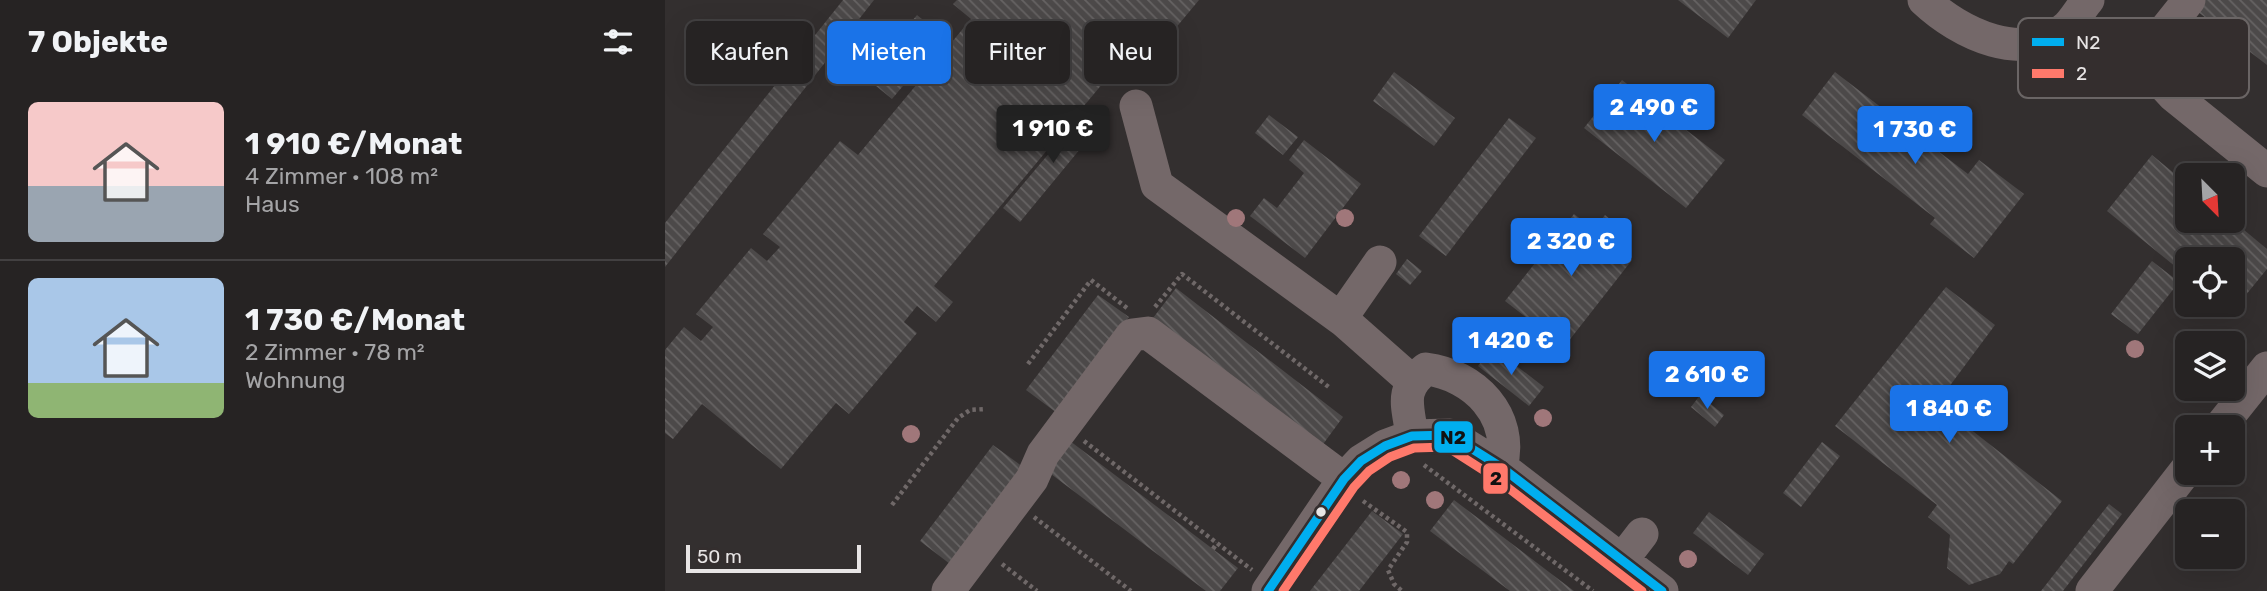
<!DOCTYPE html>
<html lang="de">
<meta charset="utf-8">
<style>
:root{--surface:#262323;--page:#322f30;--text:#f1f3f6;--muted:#a4a4a6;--line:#424041;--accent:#1a73e8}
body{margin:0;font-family:Rubik,sans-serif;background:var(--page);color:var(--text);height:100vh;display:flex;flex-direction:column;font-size:26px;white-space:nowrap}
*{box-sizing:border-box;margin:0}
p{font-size:23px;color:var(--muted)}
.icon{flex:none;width:38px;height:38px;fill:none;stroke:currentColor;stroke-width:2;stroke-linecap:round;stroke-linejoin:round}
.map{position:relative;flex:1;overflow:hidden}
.panel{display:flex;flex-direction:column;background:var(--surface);width:665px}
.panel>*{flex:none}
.hud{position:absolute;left:21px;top:21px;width:665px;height:63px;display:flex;gap:14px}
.needle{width:46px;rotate:156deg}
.tools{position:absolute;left:1510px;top:163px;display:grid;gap:14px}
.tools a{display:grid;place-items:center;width:70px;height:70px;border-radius:10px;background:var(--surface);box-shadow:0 7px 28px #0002,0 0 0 2px var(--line);font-size:35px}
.scale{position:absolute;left:21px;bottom:18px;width:175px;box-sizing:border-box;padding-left:7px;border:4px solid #e8e5e5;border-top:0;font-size:19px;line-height:24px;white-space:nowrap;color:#e8e5e5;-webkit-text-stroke:5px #342e2e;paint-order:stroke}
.price{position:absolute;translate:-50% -60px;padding:0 16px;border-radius:7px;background:var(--accent);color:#fff;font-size:23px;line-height:46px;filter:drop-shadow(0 2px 4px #0008)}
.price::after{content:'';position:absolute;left:50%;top:42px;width:21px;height:16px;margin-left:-10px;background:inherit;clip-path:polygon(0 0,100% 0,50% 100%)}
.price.selected{background:#222;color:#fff}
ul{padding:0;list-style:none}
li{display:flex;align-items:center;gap:21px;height:175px;padding:0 28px}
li+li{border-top:2px solid var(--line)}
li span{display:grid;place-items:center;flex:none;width:196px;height:140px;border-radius:10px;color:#555}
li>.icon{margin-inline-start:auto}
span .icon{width:84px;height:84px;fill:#fffc;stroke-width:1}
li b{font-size:30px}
h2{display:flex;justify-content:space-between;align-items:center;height:84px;padding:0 28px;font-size:30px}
.pill{padding:0 24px;border-radius:10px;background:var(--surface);box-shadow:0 7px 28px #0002,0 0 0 2px var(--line);font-size:24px;line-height:63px}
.pill.selected{background:var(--accent);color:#fff}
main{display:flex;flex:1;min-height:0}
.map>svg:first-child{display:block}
</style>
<main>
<section class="panel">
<h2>7 Objekte<svg class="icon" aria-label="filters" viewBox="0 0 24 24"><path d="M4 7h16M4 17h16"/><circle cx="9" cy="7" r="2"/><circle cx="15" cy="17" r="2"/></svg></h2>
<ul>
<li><span style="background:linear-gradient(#f6c9c9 60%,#9aa5b1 0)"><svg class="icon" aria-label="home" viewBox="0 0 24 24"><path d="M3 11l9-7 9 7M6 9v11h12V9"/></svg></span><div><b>1 910 €/Monat</b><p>4 Zimmer · 108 m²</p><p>Haus</p></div></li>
<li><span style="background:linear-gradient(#a9c7e8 75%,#8fb573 0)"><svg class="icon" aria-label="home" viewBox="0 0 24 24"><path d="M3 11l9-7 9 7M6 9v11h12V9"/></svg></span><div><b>1 730 €/Monat</b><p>2 Zimmer · 78 m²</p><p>Wohnung</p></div></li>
</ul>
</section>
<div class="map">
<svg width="1602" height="591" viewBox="0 0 1602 591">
<defs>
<pattern id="building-back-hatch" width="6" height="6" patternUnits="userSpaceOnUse" patternTransform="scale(1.75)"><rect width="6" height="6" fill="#4c4949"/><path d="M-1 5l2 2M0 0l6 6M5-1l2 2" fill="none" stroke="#666363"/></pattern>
</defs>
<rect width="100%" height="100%" fill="#332f2f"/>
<path fill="url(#building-back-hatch)" d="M178 0H209L0 267V223Z
M292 0H534L474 72 458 59 269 286 288 302 271 322 252 306 239 322 252 333 184 414 171 403 116 469 37 404 8 439 0 433V350L19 327 36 341 48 327 31 314 86 248 102 261 115 247 98 234 175 141 193 155 306 19 288 4Z
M1013 0H1091L1063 38Z
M1535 0H1602V65L1528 8Z
M252 15 279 37 227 99 200 77Z
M729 72 790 118 769 146 708 101Z
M1170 72 1303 174 1314 160 1359 194 1309 258 1265 224 1270 218 1137 115Z
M957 80 1060 160 1021 208 919 128Z
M423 107 439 120 355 222 338 208Z
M604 115 633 137 618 155 590 133Z
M844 118 871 138 781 256 754 236Z
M639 140 696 184 640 258 585 216 599 198 612 208 639 173 624 160Z
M1487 155 1522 184V220H1567L1602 249V269L1567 312 1557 304H1568V259H1522V276L1442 211Z
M909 214 929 229 940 215 959 230 948 244 967 260 899 347 840 301Z
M742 259 757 271 745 285 731 274Z
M1487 261 1514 282 1473 334 1446 314Z
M1281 287 1330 325 1272 403 1397 501 1348 564 1344 561 1335 574 1304 585 1282 568 1285 535 1263 517 1272 505 1170 426Z
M511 288 678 417 656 447 488 318Z
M433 295 464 317 392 413 361 390Z
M827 347 879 387 864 406 813 366Z
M1035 395 1059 415 1050 427 1026 407Z
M405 441 573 568 555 591H541L382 471Z
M1157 442 1175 456 1136 507 1118 493Z
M328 445 358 467 285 564 255 541Z
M789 500 842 540 909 591H845L765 531Z
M1444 504 1457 514 1398 591H1376Z
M707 511 738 534 694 591H645Z
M1044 512 1099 554 1083 575 1028 533Z"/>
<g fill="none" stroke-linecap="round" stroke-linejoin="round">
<path stroke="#6f6868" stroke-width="4.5" stroke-dasharray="3.5 3.5" stroke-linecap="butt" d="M490 307 517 274 665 388
M363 364 426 280 462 308
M419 441 587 570
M759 465 928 591
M698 501 742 532V542L723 570 729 584 737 591
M227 505 293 418 305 410 320 409
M369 517 466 591
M548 549 552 543
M337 564 372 591"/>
<path stroke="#746869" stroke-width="33" d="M1259 0C1294 33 1360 66 1403 26 1410 19 1416 8 1423 0
M1524 0 1500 30 1491 50 1496 82 1509 96 1602 171
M471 106 492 185 679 321
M715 262 683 308 679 321 747 381
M1555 427 1602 368
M747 436C743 405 734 390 761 369 809 375 850 416 836 467
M957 560 977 534
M283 591 367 479 378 454 467 335 483 333 679 479
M603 591 679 479 696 461 720 446 747 436 785 435 836 467 997 591
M1427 591 1522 469"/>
<defs>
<path id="bus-1" d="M603 591 679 479 696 461 720 446 747 436 785 435 836 467 997 591"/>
<path id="bus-2" d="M618 591 689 487 704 471 725 457 749 448 782 447 829 477 977 591"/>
</defs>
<use href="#bus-1" stroke="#342e2e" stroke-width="14"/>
<use href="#bus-2" stroke="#342e2e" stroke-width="14"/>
<use href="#bus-1" stroke="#00aeef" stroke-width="9"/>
<use href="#bus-2" stroke="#ff796b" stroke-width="9"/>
</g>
<g fill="#a0777a">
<circle cx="571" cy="218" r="9"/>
<circle cx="680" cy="218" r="9"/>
<circle cx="1470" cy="349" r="9"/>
<circle cx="878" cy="418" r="9"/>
<circle cx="246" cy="434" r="9"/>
<circle cx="736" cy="480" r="9"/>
<circle cx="770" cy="500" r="9"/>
<circle cx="1023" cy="559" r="9"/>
</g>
<circle fill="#e8e5e5" stroke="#342e2e" stroke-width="2.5" cx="656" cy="512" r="6"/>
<rect x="1353" y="18" width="231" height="80" rx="10" fill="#342e2e" stroke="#6a6565" stroke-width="2"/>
<rect x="1367" y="38" width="32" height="8" fill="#00aeef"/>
<rect x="1367" y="69" width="32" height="9" fill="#ff796b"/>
<g font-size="19" fill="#e8e5e5">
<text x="1411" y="49">N2</text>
<text x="1411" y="80">2</text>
</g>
<g stroke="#342e2e" stroke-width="2.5">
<rect x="768" y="420" width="41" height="34" rx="7" fill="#00aeef"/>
<rect x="817" y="462" width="27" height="33" rx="7" fill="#ff796b"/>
</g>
<g font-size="19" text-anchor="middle" font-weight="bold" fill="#111">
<text x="788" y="444">N2</text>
<text x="831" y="485">2</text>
</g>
</svg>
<div class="tools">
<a><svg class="needle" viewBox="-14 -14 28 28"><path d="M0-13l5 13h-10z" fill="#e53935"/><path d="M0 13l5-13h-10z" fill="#a4a4a6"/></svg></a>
<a><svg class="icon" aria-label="locate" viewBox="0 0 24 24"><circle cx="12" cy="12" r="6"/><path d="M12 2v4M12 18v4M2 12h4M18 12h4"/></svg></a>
<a><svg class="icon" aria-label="layers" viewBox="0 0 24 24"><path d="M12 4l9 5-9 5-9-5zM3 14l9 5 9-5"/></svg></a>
<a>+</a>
<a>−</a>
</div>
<div class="scale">50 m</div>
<b class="price" style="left:989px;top:144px">2 490 €</b>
<b class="price selected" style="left:388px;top:165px">1 910 €</b>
<b class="price" style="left:1250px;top:166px">1 730 €</b>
<b class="price" style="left:906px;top:278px">2 320 €</b>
<b class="price" style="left:846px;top:377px">1 420 €</b>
<b class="price" style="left:1042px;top:411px">2 610 €</b>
<b class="price" style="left:1284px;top:445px">1 840 €</b>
<div class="hud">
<a class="pill">Kaufen</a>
<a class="pill selected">Mieten</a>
<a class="pill">Filter</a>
<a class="pill">Neu</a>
</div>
</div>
</main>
